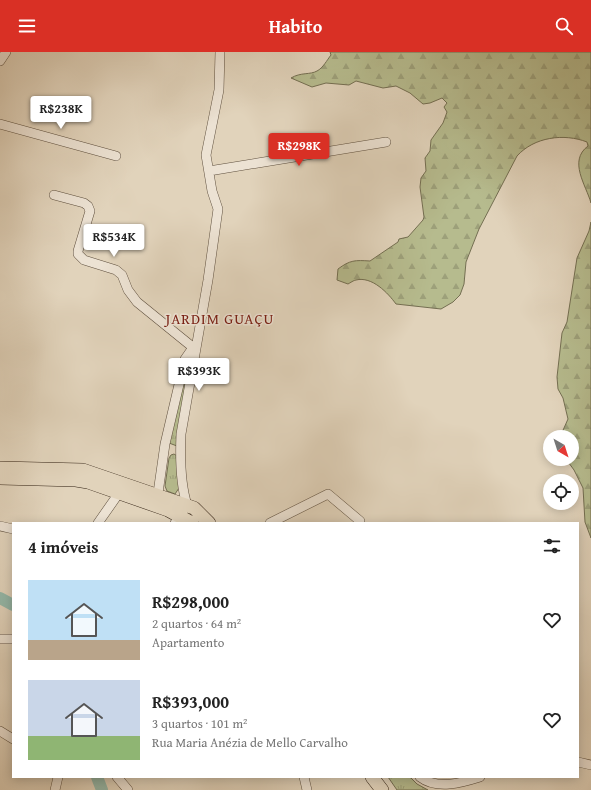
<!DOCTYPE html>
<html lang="pt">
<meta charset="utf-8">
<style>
:root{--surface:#fff;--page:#f6f6f6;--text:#222;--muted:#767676;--accent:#d93025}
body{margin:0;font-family:"Gentium Book Plus",serif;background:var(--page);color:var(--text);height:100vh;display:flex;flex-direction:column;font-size:15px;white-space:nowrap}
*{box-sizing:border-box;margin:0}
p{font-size:13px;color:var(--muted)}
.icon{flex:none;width:22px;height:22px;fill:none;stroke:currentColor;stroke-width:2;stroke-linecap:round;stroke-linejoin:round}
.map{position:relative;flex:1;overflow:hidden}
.sheet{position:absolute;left:12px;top:470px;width:567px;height:256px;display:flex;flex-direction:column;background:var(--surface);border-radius:0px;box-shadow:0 2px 10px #0003}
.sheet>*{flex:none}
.needle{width:26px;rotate:141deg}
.controls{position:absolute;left:543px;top:378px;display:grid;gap:8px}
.controls a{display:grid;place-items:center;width:36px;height:36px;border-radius:50%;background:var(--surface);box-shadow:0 2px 10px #0003;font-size:20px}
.price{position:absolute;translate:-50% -34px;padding:0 9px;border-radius:4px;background:#fff;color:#222;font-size:13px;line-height:26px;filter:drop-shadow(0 1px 2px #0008)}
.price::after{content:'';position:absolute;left:50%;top:24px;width:12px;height:9px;margin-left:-6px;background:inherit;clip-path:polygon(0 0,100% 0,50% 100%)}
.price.current{background:var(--accent);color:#fff}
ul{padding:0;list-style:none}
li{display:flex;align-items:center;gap:12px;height:100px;padding:0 16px}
li span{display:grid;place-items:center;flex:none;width:112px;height:80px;border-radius:0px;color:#555}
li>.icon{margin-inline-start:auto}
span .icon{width:48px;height:48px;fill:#fffc;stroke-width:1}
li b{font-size:17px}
h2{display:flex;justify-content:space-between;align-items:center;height:48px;padding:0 16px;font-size:17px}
header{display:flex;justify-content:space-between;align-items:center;height:52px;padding:0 16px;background:var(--accent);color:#fff;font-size:18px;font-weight:700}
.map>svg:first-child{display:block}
</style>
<header><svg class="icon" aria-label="menu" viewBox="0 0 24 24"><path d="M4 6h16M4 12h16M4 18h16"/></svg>Habito<svg class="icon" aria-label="search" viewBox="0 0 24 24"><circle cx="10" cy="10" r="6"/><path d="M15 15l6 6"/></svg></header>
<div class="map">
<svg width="591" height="738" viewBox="0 0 591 738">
<defs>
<pattern id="forest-firs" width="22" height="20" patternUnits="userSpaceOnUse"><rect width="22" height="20" fill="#b6bb8e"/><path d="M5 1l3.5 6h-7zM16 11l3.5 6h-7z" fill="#9da07a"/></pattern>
<pattern id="park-tufts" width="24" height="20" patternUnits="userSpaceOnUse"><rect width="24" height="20" fill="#b6bb8e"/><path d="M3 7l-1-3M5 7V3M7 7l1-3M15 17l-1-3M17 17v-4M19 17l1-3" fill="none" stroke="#9da07a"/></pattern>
</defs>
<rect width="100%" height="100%" fill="#e1d3bb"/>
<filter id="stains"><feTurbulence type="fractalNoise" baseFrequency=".005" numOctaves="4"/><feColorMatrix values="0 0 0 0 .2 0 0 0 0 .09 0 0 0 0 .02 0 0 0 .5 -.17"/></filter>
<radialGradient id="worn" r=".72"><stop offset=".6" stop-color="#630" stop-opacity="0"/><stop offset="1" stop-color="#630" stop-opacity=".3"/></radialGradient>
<path fill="url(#forest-firs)" stroke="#746f52" d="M330 0H591V151C586 133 568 109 588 94L587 90C564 81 534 85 517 104L479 177 466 210 464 232 460 243 453 250 441 257 396 252C388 241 372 224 356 228 354 228 350 231 348 232L337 228 338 217C350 208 355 208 370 209L398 190 399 187 408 185 423 168 424 165 420 135 421 126 426 119 425 106 430 99 431 88 443 71 447 60 444 55 447 51 442 46 430 51 423 52 410 41 396 34 383 36 356 29 349 33 326 31 312 35 291 26C301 20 310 23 317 19 323 16 327 8 331 3Z
M591 170V486L585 470 583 436 574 418 566 407H572V385H560L568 367 563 346 558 337 557 325 562 281 567 270 577 206 589 179Z"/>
<path fill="url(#park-tufts)" stroke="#746f52" d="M188 309H190L177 394 169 391Z
M174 402 177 404 179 436 175 442 167 439 165 434 169 406 171 403Z
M388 725H410L417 732 428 738H397Z"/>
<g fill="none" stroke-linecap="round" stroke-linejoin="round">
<path stroke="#95b9aa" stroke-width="12" d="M0 546 13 553
M97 725 102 738"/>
<defs>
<path id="minor" d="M0 9 6 0
M0 72 116 104
M209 119 386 90
M54 143 84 151 88 154 90 159 78 199V202L84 208 116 218 122 223 128 238 137 250 195 297
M157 448 165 392 185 307 194 294
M98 471 119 441
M175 471 187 453C180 431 180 405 181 382L208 228 218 157 212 139 206 103 219 38 220 0
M270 471 328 442 360 469
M0 474 13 477
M0 587H13
M0 679 13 687
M578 710 591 713
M117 725 128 738
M304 725 307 738
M420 725C437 738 461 731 480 725
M55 738 58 725"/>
<path id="highway" d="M0 416 83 418 194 456 209 471
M0 426 76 428 88 430 168 458 192 471
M372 725 382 738"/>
</defs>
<use href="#minor" stroke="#5e4f3e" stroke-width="10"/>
<use href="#highway" stroke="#332315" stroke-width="14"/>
<use href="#minor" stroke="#ece2d3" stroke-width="9"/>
<use href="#highway" stroke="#e1d3bb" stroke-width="13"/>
</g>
<g text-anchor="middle" stroke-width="3" stroke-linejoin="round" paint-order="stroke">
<g font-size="15" letter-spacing="1" fill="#7a1f14" stroke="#ece2d3">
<text x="220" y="272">JARDIM GUAÇU</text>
</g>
</g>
<rect width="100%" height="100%" filter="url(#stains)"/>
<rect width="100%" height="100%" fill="url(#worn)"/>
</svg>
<div class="controls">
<a><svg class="needle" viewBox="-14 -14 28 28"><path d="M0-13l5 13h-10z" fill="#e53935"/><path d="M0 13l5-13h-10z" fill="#767676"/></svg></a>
<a><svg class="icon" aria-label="locate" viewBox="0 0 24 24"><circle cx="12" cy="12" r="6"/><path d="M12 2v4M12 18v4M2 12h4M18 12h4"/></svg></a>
</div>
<b class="price" style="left:61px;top:78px">R$238K</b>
<b class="price current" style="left:299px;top:115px">R$298K</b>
<b class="price" style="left:114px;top:206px">R$534K</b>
<b class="price" style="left:199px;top:340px">R$393K</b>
<section class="sheet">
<h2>4 imóveis<svg class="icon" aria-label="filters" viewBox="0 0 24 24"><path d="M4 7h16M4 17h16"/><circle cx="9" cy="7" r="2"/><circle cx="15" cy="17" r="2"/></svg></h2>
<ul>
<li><span style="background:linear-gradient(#bfe0f5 75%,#b9a48a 0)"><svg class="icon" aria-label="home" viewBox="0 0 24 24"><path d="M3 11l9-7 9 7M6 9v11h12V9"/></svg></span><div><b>R$298,000</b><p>2 quartos · 64 m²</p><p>Apartamento</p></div><svg class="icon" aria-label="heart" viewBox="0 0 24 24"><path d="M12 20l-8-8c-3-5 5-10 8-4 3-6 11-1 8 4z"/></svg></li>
<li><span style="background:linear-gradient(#c9d6e8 70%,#8fb573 0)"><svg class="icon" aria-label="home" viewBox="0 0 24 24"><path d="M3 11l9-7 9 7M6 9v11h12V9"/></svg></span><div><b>R$393,000</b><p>3 quartos · 101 m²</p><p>Rua Maria Anézia de Mello Carvalho</p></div><svg class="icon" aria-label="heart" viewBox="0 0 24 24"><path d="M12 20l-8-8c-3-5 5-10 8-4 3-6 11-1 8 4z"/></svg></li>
</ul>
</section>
</div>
